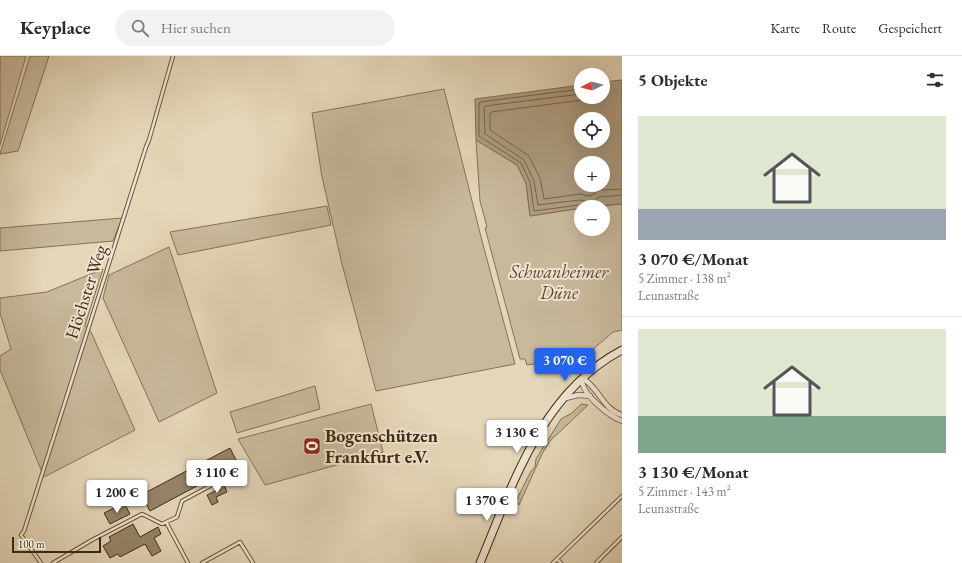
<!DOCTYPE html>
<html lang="de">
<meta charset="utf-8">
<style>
:root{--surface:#fff;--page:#f2f2f3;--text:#2b2b33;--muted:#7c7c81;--line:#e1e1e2;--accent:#2563eb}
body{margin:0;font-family:"EB Garamond",serif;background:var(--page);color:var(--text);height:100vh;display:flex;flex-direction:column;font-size:15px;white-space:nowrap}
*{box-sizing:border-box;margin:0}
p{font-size:13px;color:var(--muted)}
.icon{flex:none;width:22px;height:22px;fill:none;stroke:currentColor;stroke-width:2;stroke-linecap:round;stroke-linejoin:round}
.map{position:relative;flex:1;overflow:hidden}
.panel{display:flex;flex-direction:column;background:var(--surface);width:340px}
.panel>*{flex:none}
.needle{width:26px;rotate:264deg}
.controls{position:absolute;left:574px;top:12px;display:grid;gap:8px}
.controls a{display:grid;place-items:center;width:36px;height:36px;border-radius:50%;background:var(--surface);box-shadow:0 4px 16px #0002;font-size:20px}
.scale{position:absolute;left:12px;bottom:10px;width:89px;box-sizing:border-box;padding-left:4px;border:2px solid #422a12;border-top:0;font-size:11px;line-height:14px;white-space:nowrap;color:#422a12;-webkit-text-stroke:3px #ede4d1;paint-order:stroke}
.price{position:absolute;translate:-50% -34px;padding:0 9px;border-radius:4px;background:#fff;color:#222;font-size:13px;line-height:26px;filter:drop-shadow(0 1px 2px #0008)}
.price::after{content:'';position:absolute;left:50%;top:24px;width:12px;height:9px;margin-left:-6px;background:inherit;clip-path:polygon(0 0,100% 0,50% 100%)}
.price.current{background:var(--accent);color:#fff}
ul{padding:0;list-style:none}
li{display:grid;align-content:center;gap:8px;height:212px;padding:0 16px}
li+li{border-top:1px solid var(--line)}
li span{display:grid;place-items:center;height:124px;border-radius:0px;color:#555}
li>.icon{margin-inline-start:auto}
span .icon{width:72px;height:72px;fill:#fffc;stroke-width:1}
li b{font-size:17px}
h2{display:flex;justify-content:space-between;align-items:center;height:48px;padding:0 16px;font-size:17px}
header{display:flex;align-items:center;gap:24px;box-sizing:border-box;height:56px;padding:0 20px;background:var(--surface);border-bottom:1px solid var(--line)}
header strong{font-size:19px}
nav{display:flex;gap:22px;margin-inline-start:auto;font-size:14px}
.search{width:280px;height:36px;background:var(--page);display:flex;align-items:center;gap:10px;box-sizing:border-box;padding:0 14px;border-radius:22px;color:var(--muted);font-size:15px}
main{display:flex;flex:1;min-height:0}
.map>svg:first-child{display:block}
</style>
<header>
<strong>Keyplace</strong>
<div class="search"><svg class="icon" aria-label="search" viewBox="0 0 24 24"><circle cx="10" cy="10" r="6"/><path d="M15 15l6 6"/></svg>Hier suchen</div>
<nav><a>Karte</a><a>Route</a><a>Gespeichert</a></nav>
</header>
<main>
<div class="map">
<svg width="622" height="507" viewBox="0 0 622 507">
<rect width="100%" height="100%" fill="#e4d6b8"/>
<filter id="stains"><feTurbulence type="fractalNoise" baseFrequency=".005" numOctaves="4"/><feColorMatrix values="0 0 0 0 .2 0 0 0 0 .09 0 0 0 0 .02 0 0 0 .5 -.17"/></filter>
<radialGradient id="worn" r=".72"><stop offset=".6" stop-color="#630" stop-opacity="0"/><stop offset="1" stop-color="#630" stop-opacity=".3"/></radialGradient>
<path fill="#c8b99c" stroke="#857257" d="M0 0H26L0 89Z
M30 0H49L18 95 0 98Z
M444 33 481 181 515 308 376 335 342 208 322 121 312 57Z
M476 84 517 109 526 127 530 160 581 152V173H603V151H590L622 148V274L613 276 584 301 527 309 525 303H520L485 172 487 171 480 145Z
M327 150 331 169 178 199 170 176Z
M122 162 113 185 0 195V172Z
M169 191 217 337 159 366 103 242 109 219Z
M103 213 85 269 91 276 135 374 44 421 0 314V300L11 293 0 257V242L47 236Z
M315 330 320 353 237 377 230 356Z
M371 348 383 396 265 429 238 383Z
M581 348 588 349 550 385 542 398 519 449 516 445 531 415 535 411 536 403 561 363 572 357Z"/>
<path fill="#ad9c80" stroke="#826e54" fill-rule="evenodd" d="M622 24V148L581 151V152L530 160 526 127 517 109 476 84 475 43 581 29V41H603V26ZM581 63H603V85H581ZM581 107H603V129H581Z"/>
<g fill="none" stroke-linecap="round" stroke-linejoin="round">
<path stroke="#786349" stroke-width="1" d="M581 33 480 46 479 48V80L521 107 530 126 534 155 579 149 584 151
M581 38 485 50 484 52 485 78 524 104 534 125 538 149 580 144 585 145 591 151 595 144 599 141 622 139
M590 41 582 44 491 56 490 57V74L529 100 540 122 544 143 580 138 590 140 600 134 622 133"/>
</g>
<path fill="#968368" stroke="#422a12" d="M230 392 238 408 150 455 141 439Z
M224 429 227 436 216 441 218 446 212 449 207 439 217 434 216 432Z
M124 447 130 458 110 468 104 457Z
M133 468 140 481 158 471 161 478 154 482 161 495 152 500 145 488 120 501 118 498 110 502 103 490 111 485 109 481Z"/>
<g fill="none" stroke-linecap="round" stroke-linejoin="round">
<defs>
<path id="service" d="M166 466 188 507
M41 507 21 479 24 475 146 91 149 84 173 0
M53 507 92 484 142 458 162 468 177 461 182 445 210 430
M202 507 240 486 253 507
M553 507 557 503
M561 507 557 503 622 440
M596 507 622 481"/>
<path id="minor" d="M582 322C580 337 609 360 622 365
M582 322C598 330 603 354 622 359
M566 342 578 339 590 340"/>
<path id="secondary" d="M480 507C513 428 541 337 622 294"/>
</defs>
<use href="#service" stroke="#6a553c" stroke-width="4.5"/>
<use href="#minor" stroke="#6a553c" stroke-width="6"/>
<use href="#secondary" stroke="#422a12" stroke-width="9"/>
<use href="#service" stroke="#ede4d1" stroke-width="2.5"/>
<use href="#minor" stroke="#ede4d1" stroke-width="4.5"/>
<use href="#secondary" stroke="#ede4d1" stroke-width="7"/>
</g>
<defs>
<symbol id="stadium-square" viewBox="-11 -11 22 22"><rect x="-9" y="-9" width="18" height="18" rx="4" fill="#8f2418" stroke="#ede4d1"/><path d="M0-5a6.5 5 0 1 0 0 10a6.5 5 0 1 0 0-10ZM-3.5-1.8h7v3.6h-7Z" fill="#fff"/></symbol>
</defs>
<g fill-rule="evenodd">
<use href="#stadium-square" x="302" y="380" width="20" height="20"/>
</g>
<g text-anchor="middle" stroke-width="4" stroke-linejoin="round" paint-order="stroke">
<g font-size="18" font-style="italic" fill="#5d472e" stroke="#ede4d1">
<text x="559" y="222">Schwanheimer<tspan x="559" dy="21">Düne</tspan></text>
</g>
<g font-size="18" fill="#422a12" stroke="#ede4d1">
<text transform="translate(86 236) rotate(-72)" y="6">Höchster Weg</text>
</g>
<g font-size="18" font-weight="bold" fill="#422a12" stroke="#ede4d1" text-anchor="start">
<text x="325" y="386">Bogenschützen<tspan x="325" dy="21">Frankfurt e.V.</tspan></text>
</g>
</g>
<rect width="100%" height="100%" filter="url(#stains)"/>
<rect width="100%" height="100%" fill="url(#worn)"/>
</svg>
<div class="controls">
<a><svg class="needle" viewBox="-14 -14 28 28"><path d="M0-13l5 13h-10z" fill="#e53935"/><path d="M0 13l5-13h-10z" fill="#7c7c81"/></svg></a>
<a><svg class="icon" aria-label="locate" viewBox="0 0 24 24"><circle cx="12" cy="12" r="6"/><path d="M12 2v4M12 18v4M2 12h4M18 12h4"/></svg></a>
<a>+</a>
<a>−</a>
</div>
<div class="scale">100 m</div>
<b class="price current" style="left:565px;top:326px">3 070 €</b>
<b class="price" style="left:517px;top:398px">3 130 €</b>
<b class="price" style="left:217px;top:438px">3 110 €</b>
<b class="price" style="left:117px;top:458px">1 200 €</b>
<b class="price" style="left:487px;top:466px">1 370 €</b>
</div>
<section class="panel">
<h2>5 Objekte<svg class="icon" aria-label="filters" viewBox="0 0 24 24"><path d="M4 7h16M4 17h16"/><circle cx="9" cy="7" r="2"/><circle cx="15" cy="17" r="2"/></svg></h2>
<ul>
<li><span style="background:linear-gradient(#dfe7d0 75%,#9aa5b1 0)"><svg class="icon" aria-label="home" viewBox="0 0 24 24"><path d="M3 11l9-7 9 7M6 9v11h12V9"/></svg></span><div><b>3 070 €/Monat</b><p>5 Zimmer · 138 m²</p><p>Leunastraße</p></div></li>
<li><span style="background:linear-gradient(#dfe7d0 70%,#7fa58c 0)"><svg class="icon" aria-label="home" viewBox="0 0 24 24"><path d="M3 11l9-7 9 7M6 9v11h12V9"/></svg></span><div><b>3 130 €/Monat</b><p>5 Zimmer · 143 m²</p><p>Leunastraße</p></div></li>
</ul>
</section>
</main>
